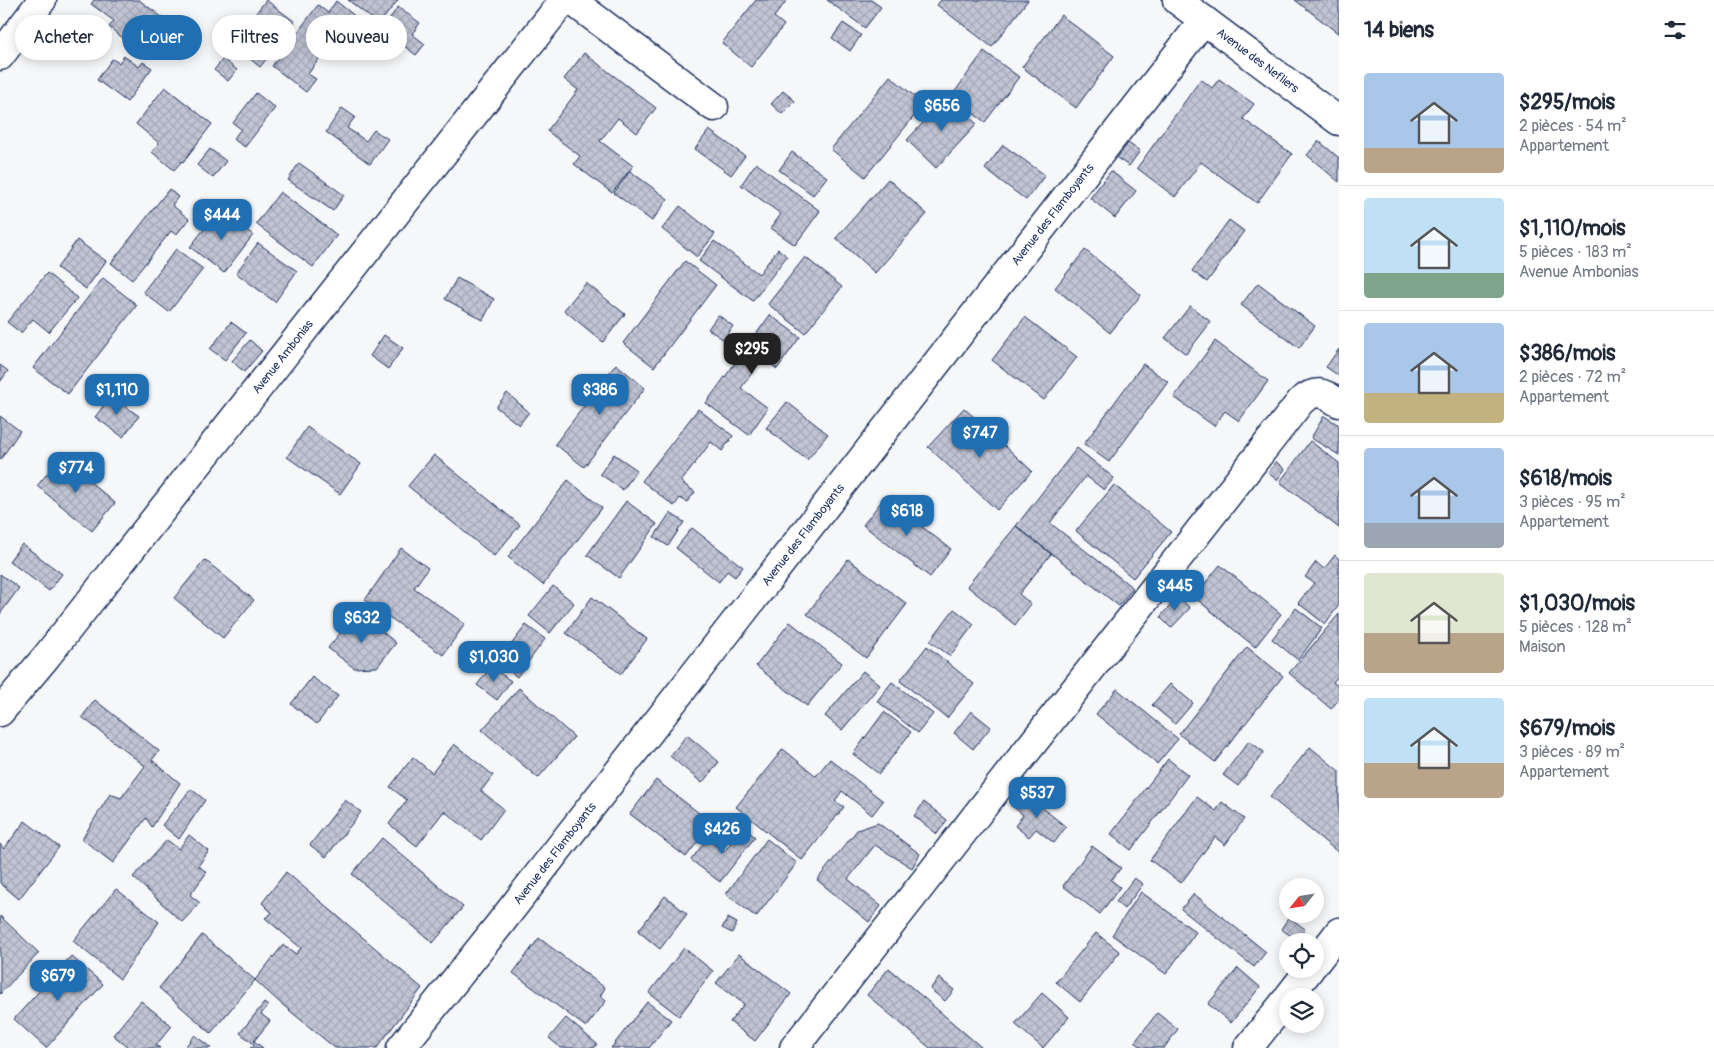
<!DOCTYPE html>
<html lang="fr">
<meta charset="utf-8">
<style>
:root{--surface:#fff;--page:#f2f2f3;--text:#1f2937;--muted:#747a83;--line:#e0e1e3;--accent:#1f6fb2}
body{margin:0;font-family:Pangolin,sans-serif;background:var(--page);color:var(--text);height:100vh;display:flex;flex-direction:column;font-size:19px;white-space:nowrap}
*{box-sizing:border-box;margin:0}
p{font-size:16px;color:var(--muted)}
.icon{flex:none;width:28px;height:28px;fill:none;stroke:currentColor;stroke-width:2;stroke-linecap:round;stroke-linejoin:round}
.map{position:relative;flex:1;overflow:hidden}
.drawer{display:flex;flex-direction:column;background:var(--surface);width:375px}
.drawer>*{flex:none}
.banner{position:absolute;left:15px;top:15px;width:475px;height:45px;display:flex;gap:10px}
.needle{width:32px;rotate:240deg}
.controls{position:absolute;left:1279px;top:878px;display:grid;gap:10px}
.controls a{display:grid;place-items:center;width:45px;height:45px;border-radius:50%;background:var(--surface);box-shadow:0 2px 12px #0003;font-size:25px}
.price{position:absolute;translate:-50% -42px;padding:0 11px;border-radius:10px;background:var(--accent);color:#fff;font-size:16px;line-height:32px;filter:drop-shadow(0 1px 2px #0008)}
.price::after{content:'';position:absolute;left:50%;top:30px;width:15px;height:11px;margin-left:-8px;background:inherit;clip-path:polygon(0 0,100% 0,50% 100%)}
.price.current{background:#222;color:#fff}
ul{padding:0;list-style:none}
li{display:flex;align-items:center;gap:15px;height:125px;padding:0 25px}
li+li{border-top:1px solid var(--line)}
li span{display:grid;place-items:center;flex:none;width:140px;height:100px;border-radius:5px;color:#555}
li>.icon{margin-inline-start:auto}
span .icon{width:60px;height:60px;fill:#fffc;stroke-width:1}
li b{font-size:21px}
h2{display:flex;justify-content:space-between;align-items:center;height:60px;padding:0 25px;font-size:21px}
.pill{padding:0 18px;border-radius:22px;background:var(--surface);box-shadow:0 2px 12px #0003;font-size:18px;line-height:45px}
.pill.current{background:var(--accent);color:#fff}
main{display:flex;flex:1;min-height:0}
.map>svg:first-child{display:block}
</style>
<main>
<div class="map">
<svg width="1339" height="1048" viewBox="0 0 1339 1048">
<defs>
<pattern id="building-cross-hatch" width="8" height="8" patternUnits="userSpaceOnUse" patternTransform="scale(1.25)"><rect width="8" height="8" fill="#c0c4d3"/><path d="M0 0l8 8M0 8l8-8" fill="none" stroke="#a4a9b8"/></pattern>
</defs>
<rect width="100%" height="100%" fill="#f6f7f9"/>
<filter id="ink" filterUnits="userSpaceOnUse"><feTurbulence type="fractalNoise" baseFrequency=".02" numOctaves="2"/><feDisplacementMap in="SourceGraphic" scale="10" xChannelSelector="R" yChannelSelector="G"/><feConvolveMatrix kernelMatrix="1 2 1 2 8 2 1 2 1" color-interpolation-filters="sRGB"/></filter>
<g filter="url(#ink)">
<path fill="url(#building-cross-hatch)" stroke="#1b2f5e" d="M94 0H139L178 29 169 42 146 26 137 38 129 32 124 39 109 27 114 21 91 4Z
M266 0 295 22 260 67 232 44Z
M348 0H398L379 24Z
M756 0H787L774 17 784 25 751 67 722 43Z
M827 0H871L881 7 865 28Z
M941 0H1028L992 47 937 5Z
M1295 0H1339V34Z
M336 1 362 22 354 33 344 25 308 74 316 79 306 92 272 66 318 5 328 13Z
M398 7 420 23 412 34 425 44 416 55 382 29Z
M1061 15 1114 56 1076 108 1022 67Z
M843 23 861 35 850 51 832 38Z
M984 51 1019 77 985 122 951 97Z
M584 53 656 108 637 133 618 118 600 141 633 166 612 193 574 164 580 156 547 131 578 90 564 79Z
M124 56 139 67 143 62 152 68 127 102 97 80 112 59 119 63Z
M223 59 237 70 228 81 214 70Z
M890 76 924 104 865 177 831 149Z
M1201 79 1212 88 1219 79 1254 104 1243 119 1292 154 1257 203 1201 162 1175 197 1137 168Z
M165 87 212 124 183 162 182 161 174 170 152 152 159 143 136 124Z
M783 91 795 101 782 114 771 104Z
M256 93 275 108 245 147 233 139 241 129 233 123Z
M947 97 977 124 936 168 907 140Z
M342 108 355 117 347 128 366 141 374 130 388 139 370 164 326 132Z
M709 130 745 156 731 175 695 149Z
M1319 141 1339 158V182L1307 155Z
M1128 143 1140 151 1129 166 1117 158Z
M1003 145 1045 175 1026 200 985 169Z
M210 149 226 161 213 178 197 165Z
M792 152 827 177 813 195 779 170Z
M299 163 344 195 333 211 288 180Z
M756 163 820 211 795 245 771 228 781 214 741 185Z
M630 171 668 199 652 221 614 193Z
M1111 171 1136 191 1115 218 1090 198Z
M888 179 927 214 875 273 836 238Z
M169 189 178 197 172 205 189 219 176 235 171 231 132 280 111 263Z
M280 192 337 235 313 267 256 224Z
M680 206 715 234 697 257 662 229Z
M220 209 253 235 224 273 190 247Z
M1229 220 1244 231 1207 282 1192 271Z
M77 240 106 261 86 289 57 268Z
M714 241 759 274 778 249 787 256 753 301 699 261Z
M258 243 297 271 275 302 236 273Z
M176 249 203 269 169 312 143 292Z
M1085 250 1141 295 1110 333 1055 288Z
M805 257 842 287 805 333 768 304Z
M685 261 716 285 654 367 623 343Z
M47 273 77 298 49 332 33 319 21 333 7 322Z
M103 278 137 305 68 394 33 368Z
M457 278 494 299 483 320 445 299Z
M586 283 625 314 603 342 564 310Z
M1258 283 1315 326 1299 348 1241 305Z
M1190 306 1211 322 1186 354 1165 338Z
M718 315 733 326 724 340 708 329Z
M770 315 800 337 777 369 763 358 741 388 768 408 749 435 706 403Z
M1025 317 1077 357 1044 400 992 360Z
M231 322 246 333 225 360 210 349Z
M384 335 403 348 388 369 370 356Z
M250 340 262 351 244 372 232 361Z
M1215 341 1268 381 1239 421 1225 411 1214 426 1174 397Z
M1339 349V376L1326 367Z
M616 364 645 388 584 467 555 444Z
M1143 364 1168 382 1109 462 1084 444Z
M0 365 8 371 0 382Z
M507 393 529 412 519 425 496 407Z
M111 396 139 416 123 437 95 417Z
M787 402 828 434 807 460 766 428Z
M964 408 1032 471 997 510 928 447Z
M698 409 733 436 722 451 711 442 681 482 695 492 687 502 680 498 674 506 642 481Z
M0 416 20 431 0 460Z
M1324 416 1339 425V455L1311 438Z
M307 427 361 464 340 494 287 457Z
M1310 441 1339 463V528L1280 482Z
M1077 448 1114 478 1104 490 1086 476 1050 523 1133 588 1119 606 1016 526Z
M614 454 637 470 623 490 600 474Z
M434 455 520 525 494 556 408 486Z
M61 457 115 503 92 531 37 486Z
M1276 462 1285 469 1277 480 1268 473Z
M568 480 602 508 543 585 508 557Z
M1114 485 1171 532 1133 578 1076 531Z
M884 498 951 549 930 577 863 525Z
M626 501 657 524 619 578 587 555Z
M670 513 684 522 668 546 654 537Z
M1016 526 1051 554 1019 594 1031 604 1015 625 967 586Z
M692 528 743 567 735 577 727 571 719 582 676 548Z
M22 544 62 574 49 591 9 561Z
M401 548 428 568 414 588 465 624 443 655 365 600Z
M1335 555 1339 559V605L1325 624 1298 603 1314 583 1305 577 1316 562 1324 569Z
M848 559 907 604 866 658 807 614Z
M205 560 254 600 223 638 174 598Z
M1220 565 1281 614 1255 647 1194 597Z
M0 574 19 588 0 614Z
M553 586 574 603 550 633 529 616Z
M592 597 647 639 621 674 566 633Z
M1178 597 1190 608 1171 628 1160 617Z
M1296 608 1322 628 1298 660 1272 639Z
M954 609 974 624 950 656 930 641Z
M358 611 396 643 377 667 354 668 328 648Z
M1339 614V675L1333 682 1339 687V699L1331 709 1289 673Z
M790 622 842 663 807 706 756 666Z
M526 625 545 639 517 677 498 662Z
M927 646 974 684 947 718 900 681Z
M1247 647 1283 676 1215 762 1179 734Z
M491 667 511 681 497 700 477 685Z
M863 671 880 685 842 730 825 716Z
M312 677 338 696 317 724 291 704Z
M892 682 933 714 918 733 877 701Z
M1170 684 1193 703 1175 724 1152 705Z
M519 688 574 737 538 778 482 730Z
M1117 689 1178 739 1157 764 1096 714Z
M95 700 159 751 152 760 180 783 152 827 146 818 113 863 82 839 110 794 121 798 145 766 82 717Z
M971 711 991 727 973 749 954 733Z
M884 712 911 732 879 774 853 754Z
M687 735 719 762 702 783 670 756Z
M1249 741 1264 752 1238 786 1223 775Z
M454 744 493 775 481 791 504 809 481 840 444 811 417 846 389 824 407 800 390 787 413 757 432 773Z
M1310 747 1339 771V853L1270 797Z
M783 749 816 776 830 759 883 801 872 815 842 791 835 801 844 807 802 860 736 807Z
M1168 759 1188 775 1131 850 1111 834Z
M656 780 712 823 686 857 630 814Z
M191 789 205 800 179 839 162 825Z
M1023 792 1066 827 1054 843 1036 829 1029 837 1015 826 1023 815 1011 805Z
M1197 797 1216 811 1222 802 1244 819 1225 845 1215 837 1181 883 1150 860Z
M345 800 361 812 326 857 310 845Z
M924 802 947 820 937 834 914 816Z
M25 821 59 847 19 899 0 883V844L4 849Z
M878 823 920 854 912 868 875 845 848 879 881 906 869 922 817 880 857 830Z
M743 827 755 837 720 882 691 860 707 839 724 852Z
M189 835 209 851 198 866 207 872 190 895 200 903 182 922 133 877 167 840 179 849Z
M382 838 463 907 433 943 352 874Z
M767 839 797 863 756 917 726 894Z
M1092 846 1121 868 1111 880 1120 887 1100 914 1063 886Z
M286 872 422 988 377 1048H335L278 1001 255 980 283 945 296 954 301 948 265 918 272 913 262 903Z
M1134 878 1143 884 1124 909 1116 902Z
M116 889 159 922 120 979 73 941Z
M1141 892 1196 932 1166 974 1112 935Z
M1194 894 1266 952 1254 967 1181 909Z
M665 896 687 914 660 949 638 931Z
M0 916 39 953 0 994Z
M1289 917 1305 929 1297 940 1281 929Z
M728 918 737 923 732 933 722 928Z
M1096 933 1120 952 1080 1002 1056 982Z
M202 935 255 980 211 1033 159 988Z
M539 938 605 988 600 996 606 1001 586 1027 513 973Z
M684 948 713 971 679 1016 649 993Z
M739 954 791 994 755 1041 730 1022 744 1004 716 983Z
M71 956 103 984 46 1048 14 1019Z
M889 968 981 1047V1048H930L867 995Z
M1238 968 1260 987 1231 1023 1208 1004Z
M939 978 954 990 945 1001 930 989Z
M1042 993 1069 1017 1043 1048 1015 1024Z
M141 1001 172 1026 156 1045 160 1048H129L113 1035Z
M647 1002 671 1020 649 1048H611Z
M264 1003 268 1006 261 1014 270 1021 254 1041 263 1048H250L254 1044 240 1033Z
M1157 1013 1178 1029 1164 1048H1143L1135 1042Z
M566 1018 597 1044 594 1048H561L549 1038Z
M195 1035 211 1048H184Z"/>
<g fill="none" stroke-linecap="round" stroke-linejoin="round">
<defs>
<g id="minor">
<path d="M571 0 714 107"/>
<path id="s1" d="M1177 0 1339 121"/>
<path d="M0 56 42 0"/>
<path id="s2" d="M0 712 46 657 564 0"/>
<path d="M1315 963 1339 932"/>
<path d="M1289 996 1310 969"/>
<path id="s3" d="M401 1048 499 925 1204 20"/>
<path d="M794 1048 1301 401C1317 388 1323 393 1339 403"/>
<path d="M1248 1048 1288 998"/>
</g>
</defs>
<use href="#minor" stroke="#1b2f5e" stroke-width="31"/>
<use href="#minor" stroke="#fff" stroke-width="28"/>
</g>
</g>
<g text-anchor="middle" stroke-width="5" stroke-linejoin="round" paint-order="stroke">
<g font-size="12" fill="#1b2f5e" stroke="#fff">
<text dy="4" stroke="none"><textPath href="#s1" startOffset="101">Avenue des Nefliers</textPath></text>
<text dy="4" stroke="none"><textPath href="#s3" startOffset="1058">Avenue des Flamboyants</textPath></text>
<text dy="4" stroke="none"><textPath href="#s2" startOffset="454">Avenue Ambonias</textPath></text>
<text dy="4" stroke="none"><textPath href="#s3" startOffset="652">Avenue des Flamboyants</textPath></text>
<text dy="4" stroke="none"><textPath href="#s3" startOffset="248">Avenue des Flamboyants</textPath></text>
</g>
</g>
</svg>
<div class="controls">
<a><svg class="needle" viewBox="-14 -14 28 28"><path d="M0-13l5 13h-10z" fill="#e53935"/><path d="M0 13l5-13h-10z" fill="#747a83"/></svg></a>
<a><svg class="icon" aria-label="locate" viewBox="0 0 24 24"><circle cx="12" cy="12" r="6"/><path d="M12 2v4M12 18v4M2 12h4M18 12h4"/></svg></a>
<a><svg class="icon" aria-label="layers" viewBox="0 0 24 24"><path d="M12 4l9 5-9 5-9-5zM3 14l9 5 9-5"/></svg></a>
</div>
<b class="price" style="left:942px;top:132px">$656</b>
<b class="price" style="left:222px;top:241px">$444</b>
<b class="price current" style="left:752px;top:375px">$295</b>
<b class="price" style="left:117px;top:416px">$1,110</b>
<b class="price" style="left:600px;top:416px">$386</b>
<b class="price" style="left:980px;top:459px">$747</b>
<b class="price" style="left:76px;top:494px">$774</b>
<b class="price" style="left:907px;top:537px">$618</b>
<b class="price" style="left:1175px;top:612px">$445</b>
<b class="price" style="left:362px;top:644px">$632</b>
<b class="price" style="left:494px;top:683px">$1,030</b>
<b class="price" style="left:1037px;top:819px">$537</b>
<b class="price" style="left:722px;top:855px">$426</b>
<b class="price" style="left:58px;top:1002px">$679</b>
<div class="banner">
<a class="pill">Acheter</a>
<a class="pill current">Louer</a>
<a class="pill">Filtres</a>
<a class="pill">Nouveau</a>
</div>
</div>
<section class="drawer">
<h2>14 biens<svg class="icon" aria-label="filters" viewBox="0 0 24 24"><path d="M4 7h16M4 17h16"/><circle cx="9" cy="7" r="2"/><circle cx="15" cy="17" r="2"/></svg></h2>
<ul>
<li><span style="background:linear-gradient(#a9c7e8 75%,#b9a48a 0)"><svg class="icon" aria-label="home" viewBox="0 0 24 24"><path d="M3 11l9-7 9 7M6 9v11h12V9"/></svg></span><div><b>$295/mois</b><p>2 pièces · 54 m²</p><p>Appartement</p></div></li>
<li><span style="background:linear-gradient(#bfe0f5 75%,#7fa58c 0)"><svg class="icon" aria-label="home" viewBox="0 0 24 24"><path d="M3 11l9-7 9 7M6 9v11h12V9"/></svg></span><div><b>$1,110/mois</b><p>5 pièces · 183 m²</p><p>Avenue Ambonias</p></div></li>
<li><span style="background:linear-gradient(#a9c7e8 70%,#c2b280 0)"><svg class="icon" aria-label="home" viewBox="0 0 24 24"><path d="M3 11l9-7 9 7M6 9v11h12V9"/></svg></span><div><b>$386/mois</b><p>2 pièces · 72 m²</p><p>Appartement</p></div></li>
<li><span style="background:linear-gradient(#a9c7e8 75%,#9aa5b1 0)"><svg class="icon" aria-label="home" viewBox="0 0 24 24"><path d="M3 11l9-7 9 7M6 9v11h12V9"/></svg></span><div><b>$618/mois</b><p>3 pièces · 95 m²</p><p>Appartement</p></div></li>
<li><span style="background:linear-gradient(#dfe7d0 60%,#b9a48a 0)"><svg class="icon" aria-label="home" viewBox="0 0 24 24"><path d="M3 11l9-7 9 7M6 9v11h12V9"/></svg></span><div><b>$1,030/mois</b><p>5 pièces · 128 m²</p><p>Maison</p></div></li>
<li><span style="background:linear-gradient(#bfe0f5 65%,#b9a48a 0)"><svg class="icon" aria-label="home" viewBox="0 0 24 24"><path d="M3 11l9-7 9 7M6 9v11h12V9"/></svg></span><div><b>$679/mois</b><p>3 pièces · 89 m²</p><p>Appartement</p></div></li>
</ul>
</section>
</main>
